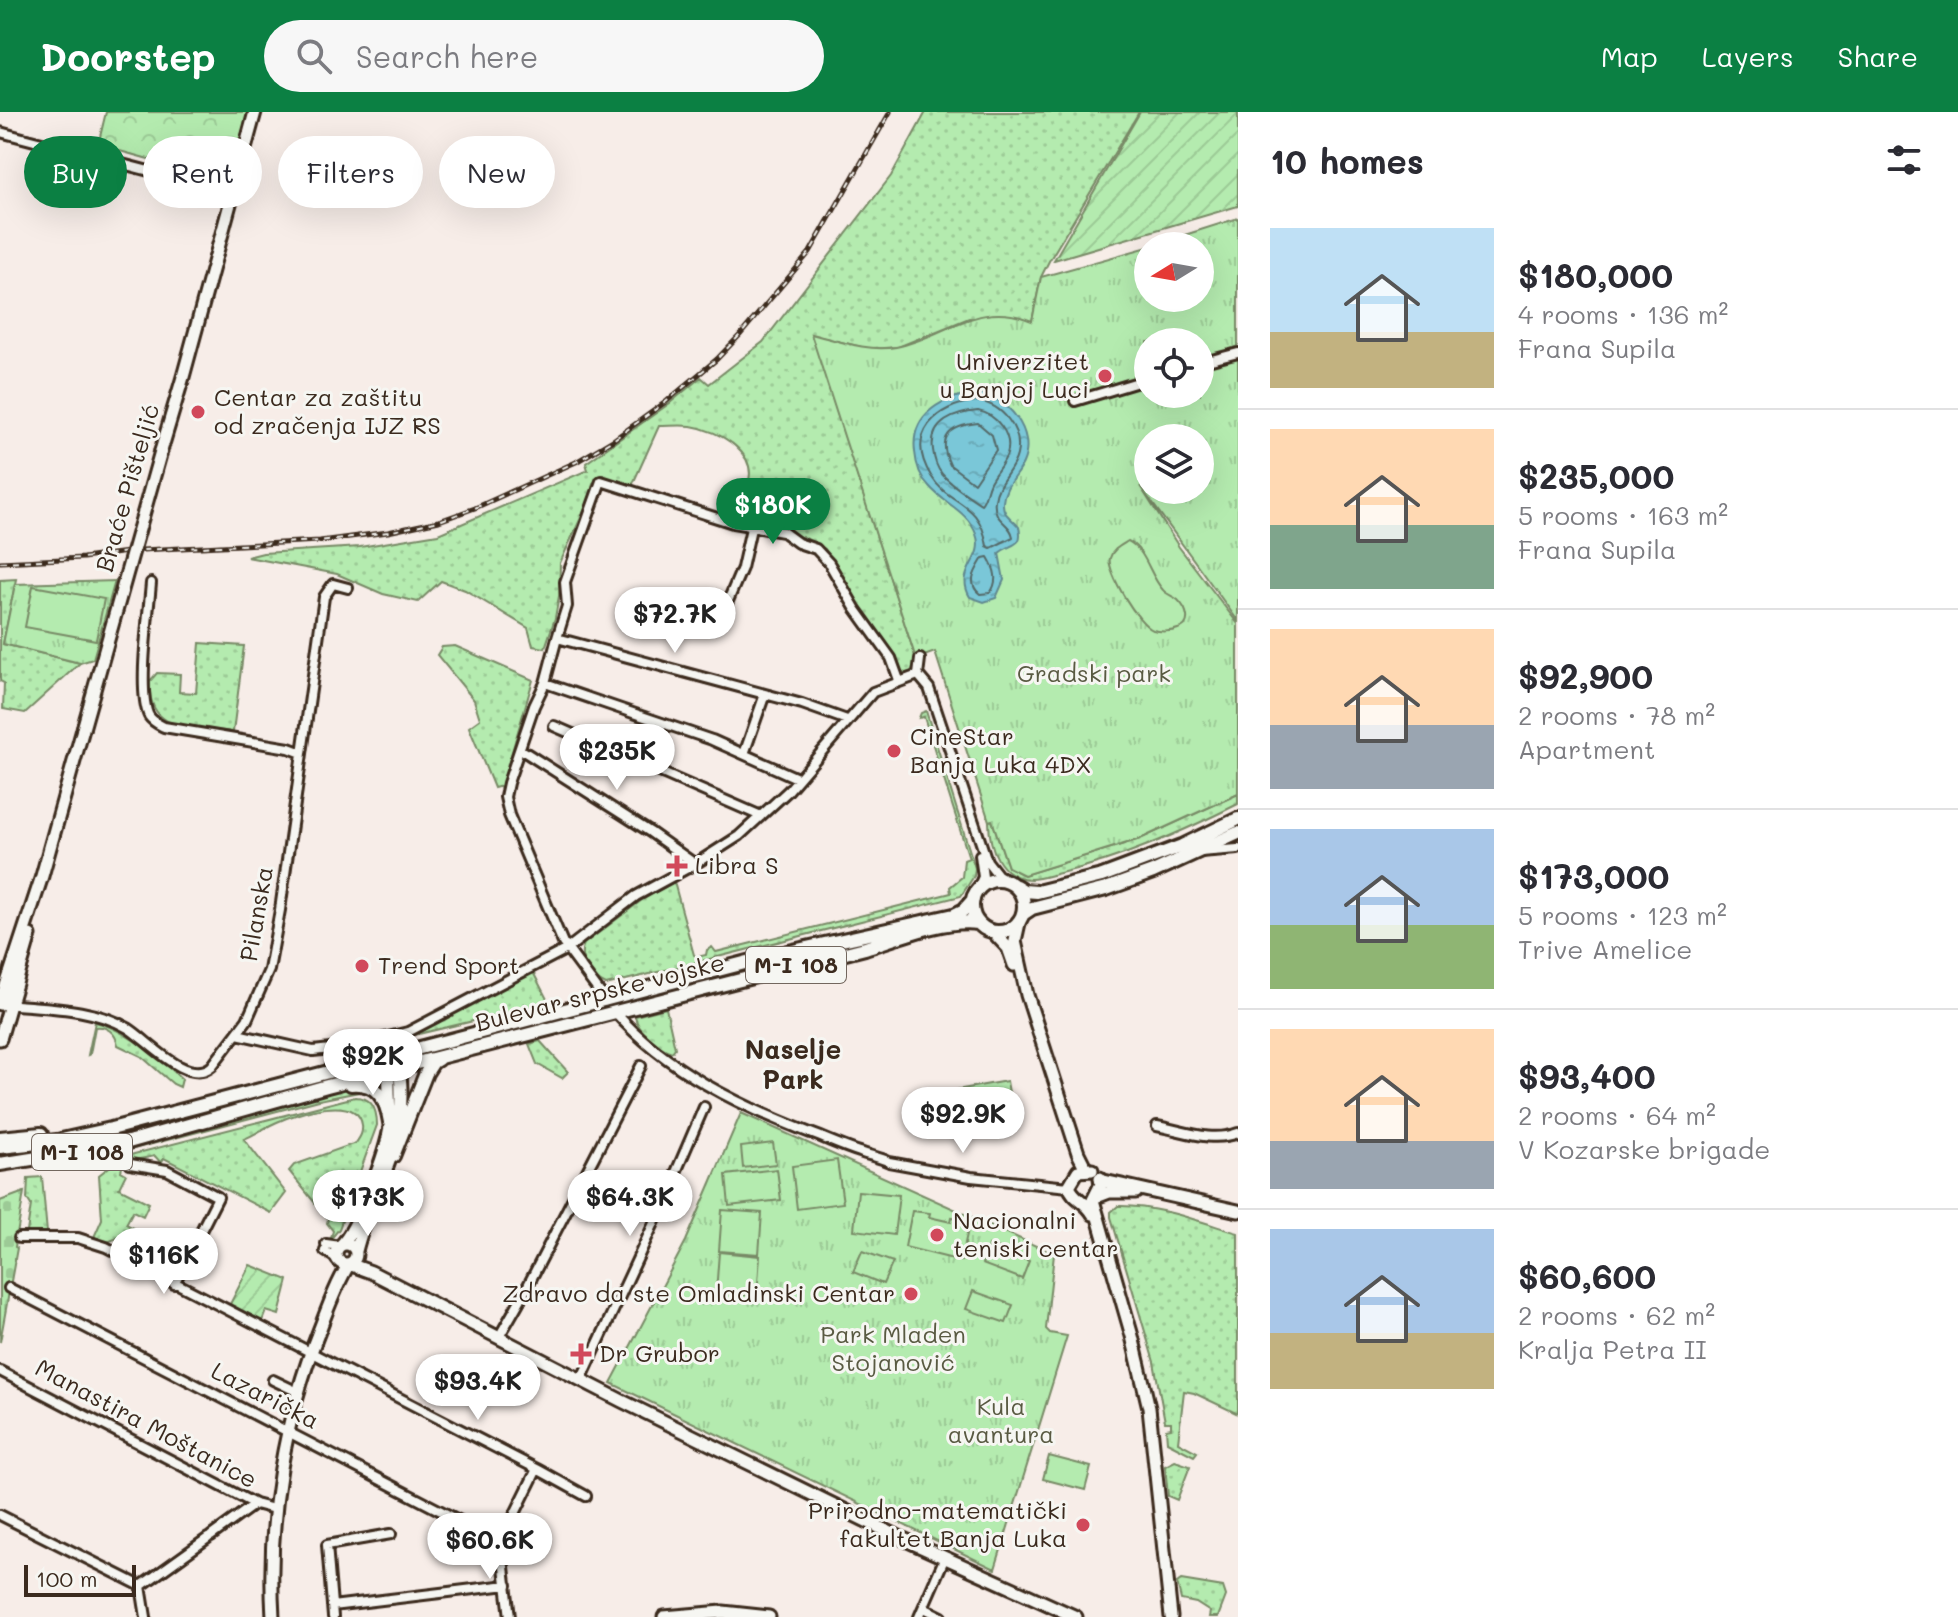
<!DOCTYPE html>
<meta charset="utf-8">
<style>
:root{--surface:#fff;--page:#f7f7f7;--text:#2b2b33;--muted:#7c7c81;--line:#e1e1e2;--accent:#0b8043}
body{margin:0;font-family:Mali,sans-serif;background:var(--page);color:var(--text);height:100vh;display:flex;flex-direction:column;font-size:30px;white-space:nowrap}
*{box-sizing:border-box;margin:0}
p{font-size:26px;color:var(--muted)}
.icon{flex:none;width:44px;height:44px;fill:none;stroke:currentColor;stroke-width:2;stroke-linecap:round;stroke-linejoin:round}
.map{position:relative;flex:1;overflow:hidden}
.drawer{display:flex;flex-direction:column;background:var(--surface);width:720px}
.drawer>*{flex:none}
.guide{position:absolute;left:24px;top:24px;width:760px;height:72px;display:flex;gap:16px}
.needle{width:52px;rotate:259deg}
.fabs{position:absolute;left:1134px;top:120px;display:grid;gap:16px}
.fabs a{display:grid;place-items:center;width:80px;height:80px;border-radius:50%;background:var(--surface);box-shadow:0 8px 32px #0002;font-size:40px}
.scale{position:absolute;left:24px;bottom:20px;width:112px;box-sizing:border-box;padding-left:8px;border:4px solid #3b2a1e;border-top:0;font-size:22px;line-height:28px;white-space:nowrap;color:#3b2a1e;-webkit-text-stroke:6px #f6f6f2;paint-order:stroke}
.price{position:absolute;translate:-50% -68px;padding:0 18px;border-radius:28px;background:#fff;color:#222;font-size:26px;line-height:52px;filter:drop-shadow(0 2px 4px #0008)}
.price::after{content:'';position:absolute;left:50%;top:48px;width:24px;height:18px;margin-left:-12px;background:inherit;clip-path:polygon(0 0,100% 0,50% 100%)}
.price.selected{background:var(--accent);color:#fff}
ul{padding:0;list-style:none}
li{display:flex;align-items:center;gap:24px;height:200px;padding:0 32px}
li+li{border-top:2px solid var(--line)}
li span{display:grid;place-items:center;flex:none;width:224px;height:160px;border-radius:0px;color:#555}
li>.icon{margin-inline-start:auto}
span .icon{width:96px;height:96px;fill:#fffc;stroke-width:1}
li b{font-size:34px}
h2{display:flex;justify-content:space-between;align-items:center;height:96px;padding:0 32px;font-size:34px}
.pill{padding:0 28px;border-radius:36px;background:var(--surface);box-shadow:0 8px 32px #0002;font-size:28px;line-height:72px}
.pill.selected{background:var(--accent);color:#fff}
header{display:flex;align-items:center;gap:48px;box-sizing:border-box;height:112px;padding:0 40px;background:var(--accent);color:#fff}
header strong{font-size:38px}
nav{display:flex;gap:44px;margin-inline-start:auto;font-size:28px}
.search{width:560px;height:72px;background:var(--page);display:flex;align-items:center;gap:20px;box-sizing:border-box;padding:0 28px;border-radius:44px;color:var(--muted);font-size:30px}
main{display:flex;flex:1;min-height:0}
.map>svg:first-child{display:block}
</style>
<header>
<strong>Doorstep</strong>
<div class="search"><svg class="icon" aria-label="search" viewBox="0 0 24 24"><circle cx="10" cy="10" r="6"/><path d="M15 15l6 6"/></svg>Search here</div>
<nav><a>Map</a><a>Layers</a><a>Share</a></nav>
</header>
<main>
<div class="map">
<svg width="1238" height="1505" viewBox="0 0 1238 1505">
<defs>
<pattern id="grass-dots" width="8" height="8" patternUnits="userSpaceOnUse" patternTransform="scale(2)"><rect width="8" height="8" fill="#b4ebaf"/><path d="M2 2h.1M6 6h.1" fill="none" stroke="#9cca96" stroke-width="1.8" stroke-linecap="round"/></pattern>
<pattern id="forest-crowns" width="20" height="18" patternUnits="userSpaceOnUse" patternTransform="scale(2)"><rect width="20" height="18" fill="#b4ebaf"/><path d="M2 6a3 3 0 1 1 6 0M12 15a3 3 0 1 1 6 0" fill="none" stroke="#9cca96"/></pattern>
<pattern id="cemetery-stones" width="16" height="16" patternUnits="userSpaceOnUse" patternTransform="scale(2)"><rect width="16" height="16" fill="#b4ebaf"/><path d="M2 7V4a2 2 0 0 1 4 0v3zM10 15v-3a2 2 0 0 1 4 0v3z" fill="#9cca96"/></pattern>
<pattern id="park-tufts" width="24" height="20" patternUnits="userSpaceOnUse" patternTransform="scale(2)"><rect width="24" height="20" fill="#b4ebaf"/><path d="M3 7l-1-3M5 7V3M7 7l1-3M15 17l-1-3M17 17v-4M19 17l1-3" fill="none" stroke="#9cca96"/></pattern>
<pattern id="garden-furrows" width="10" height="10" patternUnits="userSpaceOnUse" patternTransform="scale(2)"><rect width="10" height="10" fill="#b4ebaf"/><path d="M-1 1l2-2M0 10L10 0M9 11l2-2" fill="none" stroke="#9cca96"/></pattern>
<pattern id="water-ripples" width="26" height="14" patternUnits="userSpaceOnUse" patternTransform="scale(2)"><rect width="26" height="14" fill="#7ac7d8"/><path d="M2 4q2-2 4 0t4 0M15 11q2-2 4 0t4 0" fill="none" stroke="#6aabb9"/></pattern>
</defs>
<rect width="100%" height="100%" fill="#f7ede8"/>
<filter id="ink" filterUnits="userSpaceOnUse"><feTurbulence type="fractalNoise" baseFrequency=".0125" numOctaves="2"/><feDisplacementMap in="SourceGraphic" scale="16" xChannelSelector="R" yChannelSelector="G"/><feConvolveMatrix kernelMatrix="1 2 1 2 8 2 1 2 1" color-interpolation-filters="sRGB"/></filter>
<g filter="url(#ink)">
<path fill="url(#grass-dots)" stroke="#788a66" stroke-width="2" d="M926 0H1139L1049 149 1041 165 1032 209 969 206 898 235 870 237 812 223 916 547 911 560 905 561 899 557 825 437 802 424 798 428 751 413 761 379 747 375C761 342 719 318 691 314 681 313 669 314 659 314L631 376 602 365 593 371 591 384 560 451 559 484 555 506 545 536 533 534 528 516 465 478 441 469 418 490 383 482 337 462 247 445 263 441 360 435 438 422 588 358 586 351 670 291 701 265 709 272 763 230 891 64Z
M16 467 3 532 80 551 25 601 3 597 4 571 0 569V468Z
M200 531 244 534 233 620C193 614 146 622 150 569L157 561 180 562 179 580 196 581Z
M455 534 533 568 502 674 494 676 469 615 480 607 474 588 437 543 442 535Z
M926 599 975 756 974 764 961 784 606 873C593 867 576 846 584 832L642 788 674 770 694 843 697 845 706 843 707 838 712 835 716 840 951 781 950 775 962 765 964 748 969 746 924 605 919 606 921 601Z
M1238 682V692C1182 720 1122 747 1060 761 1051 763 1040 767 1030 767 999 766 989 735 989 709L992 708 1008 755 1024 763 1140 727Z
M533 860 549 891 410 924 409 922Z
M666 896 675 936 672 940C659 936 637 919 635 904Z
M95 910C123 916 161 947 182 967L180 975 173 972 141 944 118 933C116 921 106 913 95 915L90 942 88 943Z
M540 929 568 960 562 966 537 952 529 932Z
M350 974 369 978 319 988 137 1036 130 1038 129 1035Z
M355 985C372 985 377 998 377 1013L339 1117 330 1128 333 1119 327 1111 328 1107 289 1059 294 1053 356 1031C360 1025 363 1021 362 1013 358 981 296 1001 277 1010 265 1015 255 1023 244 1027L286 1081 271 1101 164 1046 161 1051 155 1044 129 1049 130 1043Z
M113 1052H123L121 1059 126 1062 119 1076 149 1091 143 1104 133 1099 126 1112 143 1121 138 1128 125 1123 105 1131 94 1125 102 1107 99 1063Z
M42 1065 47 1121 29 1122 27 1120 31 1093 27 1087 28 1066Z
M1118 1094C1157 1093 1201 1110 1238 1121V1302L1194 1281 1184 1279 1178 1330 1197 1340 1194 1344 1167 1330 1166 1317 1171 1316V1310H1165L1154 1250 1111 1105V1100Z
M1175 1349 1190 1354 1177 1388 1168 1384 1165 1354Z
M1181 1468 1223 1475 1226 1484 1218 1505H1209L1210 1500 1196 1491 1181 1488 1177 1471Z"/>
<path fill="url(#forest-crowns)" stroke="#788a66" stroke-width="2" d="M106 0H248L228 69 98 33Z"/>
<path fill="url(#cemetery-stones)" stroke="#788a66" stroke-width="2" d="M24 1080 15 1135 17 1136 0 1230V1089Z"/>
<path fill="url(#park-tufts)" stroke="#788a66" stroke-width="2" fill-rule="evenodd" d="M1238 106V509L1140 374 1179 435 1238 512V682L1140 727 1024 763 1008 755 992 708 989 709 935 540 916 547 811 222C839 229 868 240 896 235 945 226 977 186 1032 209L1041 165 1148 135V186H1200V134H1150ZM1148 230H1200V282H1148ZM1148 326H1200V378H1148Z
M115 469 93 547 80 551 3 532 15 472Z
M741 1001 1054 1142 1046 1217 1050 1221 1067 1224 995 1457 611 1271 686 1129Z"/>
<path fill="url(#garden-furrows)" stroke="#788a66" stroke-width="2" d="M1140 0H1238V94L1054 148Z
M250 1153 288 1168 279 1203 266 1199 261 1212 228 1196Z"/>
<path fill="#b4ebaf" stroke="#788a66" stroke-width="2" d="M1128 429C1147 439 1149 463 1163 478 1167 483 1174 484 1178 488 1187 497 1193 513 1178 517 1171 520 1160 520 1153 518 1139 513 1106 460 1110 446 1113 437 1120 434 1128 429Z
M33 474 104 487 96 528 25 515Z
M1007 969 1014 1010 963 1018 956 978Z
M773 1031 776 1052 743 1056 741 1035Z
M837 1048 843 1091 797 1097 792 1054Z
M777 1057 781 1088 729 1094 726 1063Z
M858 1079 899 1083 894 1123 854 1118Z
M722 1098 762 1101 759 1142 719 1139Z
M912 1099 930 1101 929 1105 951 1110 952 1105 965 1107 969 1113 961 1149 905 1135Z
M989 1133 1029 1149 1022 1167 982 1152Z
M862 1139 893 1150 883 1172 853 1160Z
M719 1140 760 1144 757 1184 716 1181Z
M973 1179 1013 1193 1006 1211 966 1197Z
M1049 1344 1091 1355 1085 1378 1043 1367Z"/>
<path fill="url(#water-ripples)" stroke="#61888e" stroke-width="2" d="M978 281C1007 284 1037 320 1023 351 1017 364 1004 374 1003 390 1002 403 1012 406 1019 415 1024 435 1011 431 999 441L1004 468 996 486 984 490 970 485C954 457 986 448 976 422 967 398 944 392 929 374 920 365 916 352 915 340 910 301 944 284 978 281Z"/>
<g fill="none" stroke-linecap="round" stroke-linejoin="round">
<path stroke="#546968" stroke-width="2" d="M977 289C1002 292 1023 318 1017 343 1013 360 997 370 995 388 992 410 1011 410 1013 425L991 436 987 434C980 387 949 394 931 364 905 322 936 293 977 289Z
M978 299C996 302 1013 323 1007 342 1004 352 995 360 990 370 986 378 986 387 981 392 969 384 951 373 942 362 936 355 934 346 933 338 929 310 955 301 978 299Z
M978 311 992 323 996 338 974 371 950 353C937 325 949 314 978 311Z
M988 445C995 457 999 469 990 481L980 482C966 471 976 458 983 446Z"/>
<path stroke="#d1c6c0" stroke-width="8" stroke-dasharray="8 4" stroke-linecap="butt" d="M925 800 930 824"/>
<defs>
<path id="street" d="M0 20 233 81
M1200 251 1238 241
M1075 289 1148 267
M151 471C149 499 137 581 149 604 153 610 158 612 164 615L289 636 302 641
M725 496 742 456 751 416
M557 526 567 494 565 470 601 369 733 411 783 420 798 431 816 437 829 451 855 496 891 546 899 568
M918 563 929 576 987 749 998 763 1011 770
M545 571 534 594 508 671 505 685 509 703 563 831 606 889
M554 614 761 704
M520 637 650 720 695 752
M744 642 765 582
M797 666 712 628 545 571 557 526 802 592 847 608
M1200 740 1238 737
M977 778 983 765 980 743
M6 892C45 896 92 895 128 916 149 929 188 975 212 954L247 908 269 858 280 798 324 485 333 472 348 476
M614 899C667 959 740 994 813 1022 829 1028 844 1035 860 1040 870 1044 880 1045 889 1050L971 1065 1069 1075
M237 922 313 939 349 935 408 920 515 864 567 837 636 784 695 752 739 724 788 679 873 580 918 563 920 547
M1157 1014C1184 1019 1212 1031 1238 1021
M130 1052 167 1058 218 1085 174 1172
M19 1126H78L106 1135 537 1357 501 1430
M326 1132 340 1134
M325 1139 336 1146
M9 1176 501 1430
M499 1225 523 1183 641 954
M0 1259 255 1392 274 1397
M273 1268 298 1280
M581 1268 655 1109 704 995
M537 1357 586 1384
M0 1403 141 1474 146 1505
M211 1424 255 1392
M501 1430 510 1505
M141 1474 208 1426
M332 1494 507 1473
M924 1496 942 1505
M333 1505 327 1433 391 1422
M919 1505 945 1445"/>
<path id="secondary" d="M161 339 183 265 255 0
M1019 811 1015 829 1027 883 1078 1041 1086 1057
M993 820 1008 836 1014 853
M0 892 42 764 83 617
M0 927 30 823
M1092 1058 1078 1059 1069 1074C1073 1087 1086 1089 1093 1102
M1100 1066 1101 1072 1093 1088 1132 1224 1149 1296 1171 1505
M1104 1069 1238 1099
M1096 1085 1109 1080H1136
M336 1142a10 10 0 1 1 20 0a10 10 0 1 1-20 0Z
M340 1134C357 1120 388 1037 390 1014 391 997 386 967 391 952
M356 1139C370 1081 402 1046 401 981 401 971 401 959 394 951
M273 1505C267 1406 284 1306 321 1214 329 1193 337 1171 349 1152L371 1160 622 1289 897 1424 1076 1505
M664 1505 723 1500 769 1505"/>
<path id="primary" d="M972 794a26 26 0 1 1 52 0a26 26 0 1 1-52 0Z
M1016 774 1024 779 1037 780 1102 764 1182 734 1238 707
M1023 802 1032 796 1106 777 1153 760 1238 721
M351 972C377 970 386 986 390 1010
M0 1026 41 1022
M0 1035 57 1029 111 1017 775 843 954 803 964 798 973 788
M393 1044 426 961 433 950 438 947
M0 1052 114 1034 327 974 865 836C897 826 945 806 978 811"/>
</defs>
<use href="#street" stroke="#3b2a1e" stroke-width="14"/>
<use href="#secondary" stroke="#3b2a1e" stroke-width="17"/>
<use href="#primary" stroke="#3b2a1e" stroke-width="18"/>
<use href="#street" stroke="#f6f6f2" stroke-width="8"/>
<use href="#secondary" stroke="#f6f6f2" stroke-width="11"/>
<use href="#primary" stroke="#f6f6f2" stroke-width="12"/>
<defs>
<path id="rail" d="M0 450 83 446 142 438 320 429 388 420 439 409 475 396 576 350 613 328 667 289 717 247 741 222 810 140 890 0"/>
</defs>
<use href="#rail" stroke="#3b2a1e" stroke-width="5"/>
<use href="#rail" stroke="#f6f6f2" stroke-width="2" stroke-dasharray="6" stroke-linecap="butt"/>
<defs>
<path id="secondary-bridge" d="M83 617 161 339"/>
</defs>
<use href="#secondary-bridge" stroke="#3b2a1e" stroke-width="17" stroke-linecap="butt"/>
<use href="#secondary-bridge" stroke="#f6f6f2" stroke-width="11"/>
</g>
</g>
<g fill="#d1495b" stroke="#f6f6f2" stroke-width="3">
<circle cx="1105" cy="264" r="8"/>
<circle cx="198" cy="300" r="8"/>
<circle cx="894" cy="639" r="8"/>
<path d="M673 742h8v8h8v8h-8v8h-8v-8h-8v-8h8z"/>
<circle cx="362" cy="854" r="8"/>
<circle cx="937" cy="1123" r="8"/>
<circle cx="911" cy="1182" r="8"/>
<path d="M577 1230h8v8h8v8h-8v8h-8v-8h-8v-8h8z"/>
<circle cx="1083" cy="1413" r="8"/>
</g>
<g text-anchor="middle" stroke-width="6" stroke-linejoin="round" paint-order="stroke">
<g fill="#f6f6f2" stroke="#73675e" stroke-width="2">
<rect x="746" y="835" width="100" height="36" rx="6"/>
<rect x="32" y="1022" width="100" height="36" rx="6"/>
</g>
<g font-size="22" font-weight="bold" fill="#3b2a1e">
<text x="796" y="861">M-I 108</text>
<text x="82" y="1048">M-I 108</text>
</g>
<g font-size="24" fill="#3b2a1e" stroke="#f6f6f2" text-anchor="start">
<text x="1089" y="258" text-anchor="end">Univerzitet<tspan x="1089" dy="28">u Banjoj Luci</tspan></text>
<text x="214" y="294">Centar za zaštitu<tspan x="214" dy="28">od zračenja IJZ RS</tspan></text>
<text x="910" y="633">CineStar<tspan x="910" dy="28">Banja Luka 4DX</tspan></text>
<text x="695" y="762">Libra S</text>
<text x="378" y="862">Trend Sport</text>
<text x="953" y="1117">Nacionalni<tspan x="953" dy="28">teniski centar</tspan></text>
<text x="895" y="1190" text-anchor="end">Zdravo da ste Omladinski Centar</text>
<text x="599" y="1250">Dr Grubor</text>
<text x="1067" y="1407" text-anchor="end">Prirodno-matematički<tspan x="1067" dy="28">fakultet Banja Luka</tspan></text>
</g>
<g font-size="24" fill="#3b2a1e" stroke="#f6f6f2">
<text transform="translate(128 376) rotate(-74)" y="8">Braće Pišteljić</text>
<text transform="translate(257 802) rotate(-80)" y="8">Pilanska</text>
<text transform="translate(600 881) rotate(-14)" y="8">Bulevar srpske vojske</text>
<text transform="translate(265 1284) rotate(27)" y="8">Lazarička</text>
<text transform="translate(146 1312) rotate(28)" y="8">Manastira Moštanice</text>
</g>
<g font-size="24" fill="#595a42" stroke="#f6f6f2">
<text x="1094" y="570">Gradski park</text>
<text x="893" y="1231">Park Mladen<tspan x="893" dy="28">Stojanović</tspan></text>
<text x="1001" y="1303">Kula<tspan x="1001" dy="28">avantura</tspan></text>
</g>
<g font-size="26" font-weight="bold" fill="#3b2a1e" stroke="#f6f6f2">
<text x="793" y="947">Naselje<tspan x="793" dy="30">Park</tspan></text>
</g>
</g>
</svg>
<div class="fabs">
<a><svg class="needle" viewBox="-14 -14 28 28"><path d="M0-13l5 13h-10z" fill="#e53935"/><path d="M0 13l5-13h-10z" fill="#7c7c81"/></svg></a>
<a><svg class="icon" aria-label="locate" viewBox="0 0 24 24"><circle cx="12" cy="12" r="6"/><path d="M12 2v4M12 18v4M2 12h4M18 12h4"/></svg></a>
<a><svg class="icon" aria-label="layers" viewBox="0 0 24 24"><path d="M12 4l9 5-9 5-9-5zM3 14l9 5 9-5"/></svg></a>
</div>
<div class="scale">100 m</div>
<b class="price selected" style="left:773px;top:434px">$180K</b>
<b class="price" style="left:675px;top:543px">$72.7K</b>
<b class="price" style="left:617px;top:680px">$235K</b>
<b class="price" style="left:373px;top:985px">$92K</b>
<b class="price" style="left:963px;top:1043px">$92.9K</b>
<b class="price" style="left:368px;top:1126px">$173K</b>
<b class="price" style="left:630px;top:1126px">$64.3K</b>
<b class="price" style="left:164px;top:1184px">$116K</b>
<b class="price" style="left:478px;top:1310px">$93.4K</b>
<b class="price" style="left:490px;top:1469px">$60.6K</b>
<div class="guide">
<a class="pill selected">Buy</a>
<a class="pill">Rent</a>
<a class="pill">Filters</a>
<a class="pill">New</a>
</div>
</div>
<section class="drawer">
<h2>10 homes<svg class="icon" aria-label="filters" viewBox="0 0 24 24"><path d="M4 7h16M4 17h16"/><circle cx="9" cy="7" r="2"/><circle cx="15" cy="17" r="2"/></svg></h2>
<ul>
<li><span style="background:linear-gradient(#bfe0f5 65%,#c2b280 0)"><svg class="icon" aria-label="home" viewBox="0 0 24 24"><path d="M3 11l9-7 9 7M6 9v11h12V9"/></svg></span><div><b>$180,000</b><p>4 rooms · 136 m²</p><p>Frana Supila</p></div></li>
<li><span style="background:linear-gradient(#ffd9b3 60%,#7fa58c 0)"><svg class="icon" aria-label="home" viewBox="0 0 24 24"><path d="M3 11l9-7 9 7M6 9v11h12V9"/></svg></span><div><b>$235,000</b><p>5 rooms · 163 m²</p><p>Frana Supila</p></div></li>
<li><span style="background:linear-gradient(#ffd9b3 60%,#9aa5b1 0)"><svg class="icon" aria-label="home" viewBox="0 0 24 24"><path d="M3 11l9-7 9 7M6 9v11h12V9"/></svg></span><div><b>$92,900</b><p>2 rooms · 78 m²</p><p>Apartment</p></div></li>
<li><span style="background:linear-gradient(#a9c7e8 60%,#8fb573 0)"><svg class="icon" aria-label="home" viewBox="0 0 24 24"><path d="M3 11l9-7 9 7M6 9v11h12V9"/></svg></span><div><b>$173,000</b><p>5 rooms · 123 m²</p><p>Trive Amelice</p></div></li>
<li><span style="background:linear-gradient(#ffd9b3 70%,#9aa5b1 0)"><svg class="icon" aria-label="home" viewBox="0 0 24 24"><path d="M3 11l9-7 9 7M6 9v11h12V9"/></svg></span><div><b>$93,400</b><p>2 rooms · 64 m²</p><p>V Kozarske brigade</p></div></li>
<li><span style="background:linear-gradient(#a9c7e8 65%,#c2b280 0)"><svg class="icon" aria-label="home" viewBox="0 0 24 24"><path d="M3 11l9-7 9 7M6 9v11h12V9"/></svg></span><div><b>$60,600</b><p>2 rooms · 62 m²</p><p>Kralja Petra II</p></div></li>
</ul>
</section>
</main>
